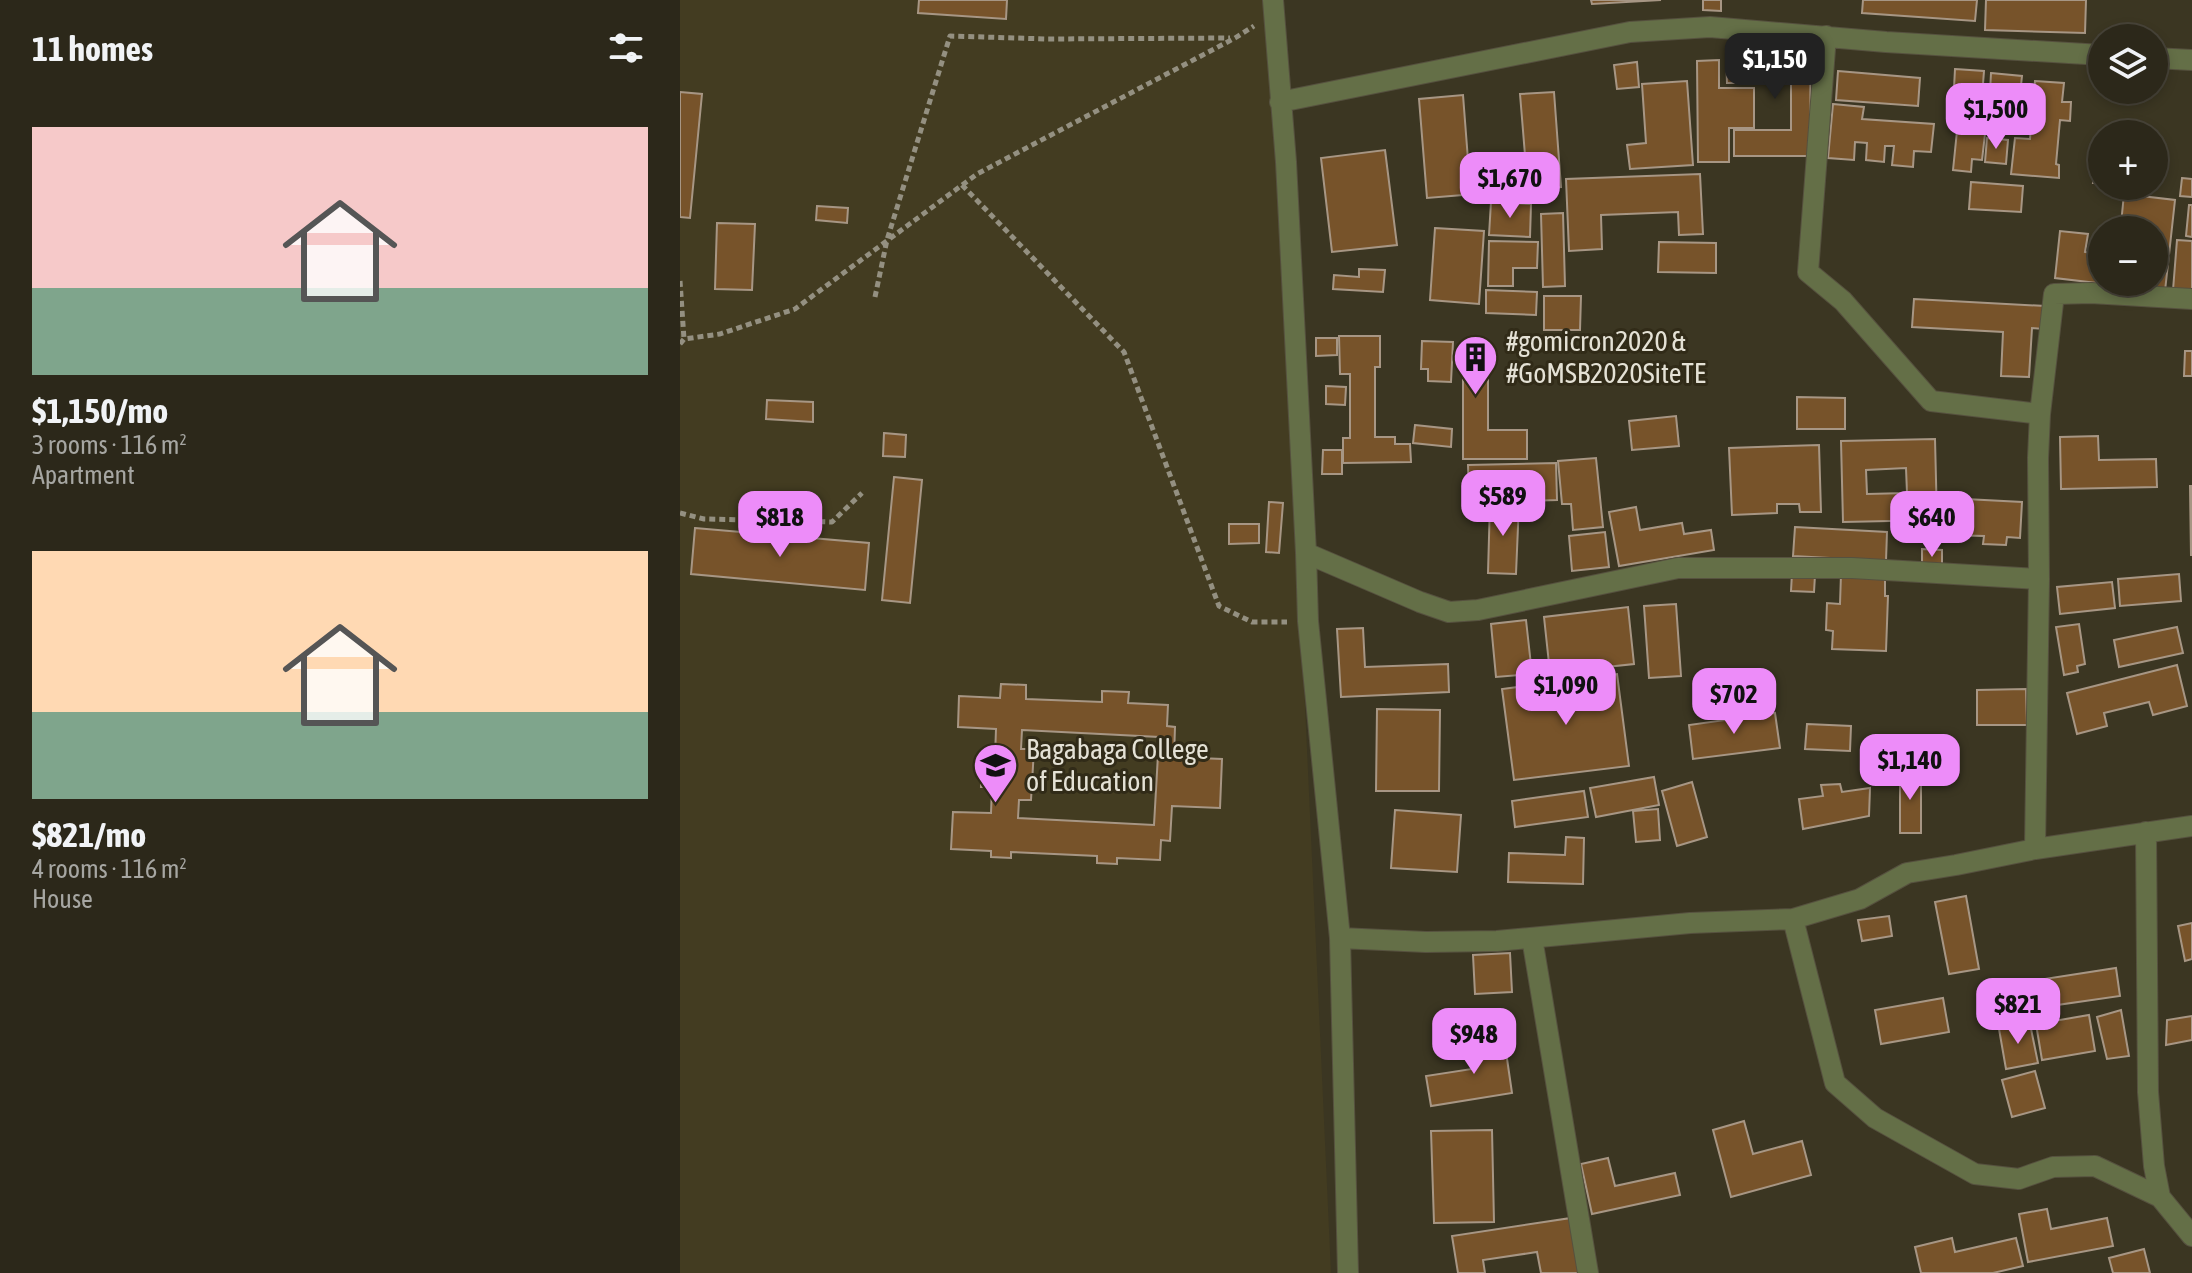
<!DOCTYPE html>
<meta charset="utf-8">
<style>
:root{--surface:#2c281a;--page:#343023;--text:#f1f3f6;--muted:#a6a6a2;--line:#484439;--accent:#ed8cf9}
body{margin:0;font-family:"Asap Condensed",sans-serif;background:var(--page);color:var(--text);height:100vh;display:flex;flex-direction:column;font-size:30px;white-space:nowrap}
*{box-sizing:border-box;margin:0}
p{font-size:26px;color:var(--muted)}
.icon{flex:none;width:44px;height:44px;fill:none;stroke:currentColor;stroke-width:2;stroke-linecap:round;stroke-linejoin:round}
.map{position:relative;flex:1;overflow:hidden}
.details{display:flex;flex-direction:column;background:var(--surface);width:680px}
.details>*{flex:none}
.fabs{position:absolute;left:1408px;top:24px;display:grid;gap:16px}
.fabs a{display:grid;place-items:center;width:80px;height:80px;border-radius:50%;background:var(--surface);box-shadow:0 4px 12px #0003,0 0 0 2px var(--line);font-size:40px}
.price{position:absolute;translate:-50% -68px;padding:0 18px;border-radius:16px;background:var(--accent);color:#111;font-size:26px;line-height:52px;filter:drop-shadow(0 2px 4px #0008)}
.price::after{content:'';position:absolute;left:50%;top:48px;width:24px;height:18px;margin-left:-12px;background:inherit;clip-path:polygon(0 0,100% 0,50% 100%)}
.price.selected{background:#222;color:#fff}
ul{padding:0;list-style:none}
li{display:grid;align-content:center;gap:16px;height:424px;padding:0 32px}
li span{display:grid;place-items:center;height:248px;border-radius:0px;color:#555}
li>.icon{margin-inline-start:auto}
span .icon{width:144px;height:144px;fill:#fffc;stroke-width:1}
li b{font-size:34px}
h2{display:flex;justify-content:space-between;align-items:center;height:96px;padding:0 32px;font-size:34px}
main{display:flex;flex:1;min-height:0}
.map>svg:first-child{display:block}
</style>
<main>
<section class="details">
<h2>11 homes<svg class="icon" aria-label="filters" viewBox="0 0 24 24"><path d="M4 7h16M4 17h16"/><circle cx="9" cy="7" r="2"/><circle cx="15" cy="17" r="2"/></svg></h2>
<ul>
<li><span style="background:linear-gradient(#f6c9c9 65%,#7fa58c 0)"><svg class="icon" aria-label="home" viewBox="0 0 24 24"><path d="M3 11l9-7 9 7M6 9v11h12V9"/></svg></span><div><b>$1,150/mo</b><p>3 rooms · 116 m²</p><p>Apartment</p></div></li>
<li><span style="background:linear-gradient(#ffd9b3 65%,#7fa58c 0)"><svg class="icon" aria-label="home" viewBox="0 0 24 24"><path d="M3 11l9-7 9 7M6 9v11h12V9"/></svg></span><div><b>$821/mo</b><p>4 rooms · 116 m²</p><p>House</p></div></li>
</ul>
</section>
<div class="map">
<svg width="1512" height="1273" viewBox="0 0 1512 1273">
<rect width="100%" height="100%" fill="#3b3622"/>
<path fill="#433c21" d="M0 0H585L608 335 651 1273H0Z"/>
<path fill="#77532a" stroke="#a79684" stroke-width="2" fill-rule="evenodd" d="M239 0H327L326 19 238 13Z
M911 0H981L912 4Z
M1023 0H1041V11L1023 10Z
M1183 0H1297L1295 21 1182 13Z
M1306 0H1406L1405 33 1305 30Z
M1046 52H1130L1131 156H1054V130H1111V83H1047Z
M1039 60V88H1074V128H1049V162H1018L1017 61Z
M957 62 959 87 937 89 934 65Z
M1275 69 1304 71 1301 110 1273 107Z
M1158 71 1240 78 1238 106 1156 100Z
M1311 73 1342 76 1340 95 1310 92Z
M1007 81 1013 165 950 169 947 145 966 143 962 84Z
M1355 81 1384 83 1382 102H1391L1390 121 1380 120 1376 164 1379 165V178L1331 174 1335 138 1350 139Z
M0 92 22 94 10 218 0 217Z
M874 92 881 187 747 198 739 99 783 95 788 160 845 155 840 94Z
M1153 104 1184 107 1182 119 1254 124 1251 152 1234 151 1233 167 1212 165 1214 146H1205L1204 162 1186 160 1187 143 1175 142 1174 160 1148 158Z
M1277 131 1305 134 1302 160 1292 159 1291 172 1273 170Z
M1307 138 1328 140 1326 164 1305 162Z
M705 150 717 245 652 252 641 158Z
M1416 156 1422 157V183H1413Z
M1020 174 1023 234 999 235 998 212 921 215 922 249 889 251 886 179Z
M1502 178 1512 179V197L1500 196Z
M1291 182 1343 186 1341 212 1289 209Z
M1444 194 1495 200 1485 291 1375 278 1380 231 1408 234 1405 252 1422 255V282H1474V230H1466V227L1441 224Z
M811 202 851 204 850 237 809 235Z
M1509 205H1512V237L1506 236Z
M137 206 168 208 167 223 136 220Z
M883 213 885 286 863 287 861 214Z
M37 223 75 224 72 290 35 289Z
M755 228 804 231 799 304 750 300Z
M1497 240 1512 241V292L1493 290Z
M809 241 858 242 857 268H833V286H808Z
M979 242 1036 243V273L978 272Z
M679 269 705 270 703 292 653 289 654 275 679 277Z
M806 290 857 292 856 315 806 313Z
M864 296H901L900 330H864Z
M1234 299 1365 306 1363 329 1352 328 1349 377 1321 376 1323 332 1232 327Z
M659 336H700V367H695V437H715V444H730L731 462 663 463V438H670V374H660Z
M636 338H657V355L636 356Z
M742 341 773 342 771 382 748 381V369H741Z
M1505 351H1512V376H1504Z
M783 361 808 362V430H847V459H783Z
M646 386 666 387 665 405 646 404Z
M1117 397 1165 398V429H1117Z
M87 400 133 402V422L86 419Z
M996 416 999 446 952 450 949 421Z
M735 425 772 429 771 447 733 443Z
M204 433 226 435 225 457 203 456Z
M1418 436 1419 460 1476 459 1477 487 1381 489 1380 437Z
M1255 439 1257 520 1163 522 1161 441ZM1226 468 1227 493 1187 494 1186 470Z
M1139 445 1141 512H1120L1119 504H1097V513L1052 515 1049 448Z
M643 450H662V474H642Z
M916 458 923 527 893 530 891 504H882L878 461Z
M876 463 877 500 843 501V494L789 495 788 465Z
M214 477 242 480 230 603 202 600Z
M1510 486H1512V555H1511Z
M1266 498 1342 502 1340 538 1327 537 1326 545 1303 544 1304 536 1265 535Z
M589 502 603 503 599 553 586 552Z
M810 502 839 503 836 574 808 573Z
M956 507 960 530 1002 523 1004 534 1031 530 1034 550 939 566 929 512Z
M549 524H579V543L549 544Z
M1115 527 1207 532 1206 561 1113 556Z
M15 528 189 543 185 590 11 574Z
M925 532 929 567 892 571 889 536Z
M1242 549 1262 550V568H1242Z
M1112 573 1135 575 1134 592 1111 591Z
M1161 574 1205 576V596H1208L1206 651 1152 649 1153 631 1146 630 1147 603 1160 604Z
M1499 574 1501 601 1440 606 1438 579Z
M1432 582 1435 608 1380 614 1377 587Z
M996 604 1001 676 969 678 964 606Z
M948 607 954 664 870 673 864 617Z
M846 620 852 674 816 677 811 624Z
M1399 624 1405 664 1397 666 1398 672 1384 675 1376 627Z
M1497 627 1503 653 1439 667 1434 640Z
M683 628 685 667 768 664 769 692 661 697 657 629Z
M1497 665 1507 706 1473 715 1469 702 1424 713 1427 726 1397 734 1387 693Z
M937 674 949 766 834 780 822 689Z
M321 684 346 685V699L422 702V691L449 692 448 703 488 705 487 726 495 727 494 757 542 759 540 808 492 806 490 841 481 840 480 860 437 858V864L417 863V856L331 852V858L311 857V851L271 849 273 812 311 813 312 787H301L302 756 315 757 316 729 278 727 279 696 320 698ZM342 730 479 737 474 825 338 818 339 800H351L354 749H341Z
M1346 689 1347 725H1297V690Z
M697 709 760 710 759 791H696Z
M1095 713 1100 748 1013 759 1009 725Z
M1127 724 1171 726 1170 751 1125 749Z
M1220 770H1241V833H1220Z
M974 777 979 805 916 817 910 788Z
M1012 782 1027 837 997 846 982 791Z
M1160 784 1162 792 1190 788 1189 816 1123 829 1119 799 1143 796 1141 785Z
M904 791 908 817 835 827 832 801Z
M978 809 980 840 956 842 953 811Z
M715 810 781 815 777 872 711 868Z
M886 837 904 838 903 884 828 882 829 853 885 855Z
M1286 896 1299 969 1269 974 1255 902Z
M1209 916 1212 936 1182 941 1178 920Z
M1512 923V959L1505 961 1498 926Z
M830 953 832 992 795 994 793 955Z
M1436 968 1440 996 1363 1007 1358 980Z
M1263 998 1269 1032 1201 1044 1195 1010Z
M1441 1010 1449 1056 1427 1059 1417 1017Z
M1409 1015 1415 1051 1362 1060 1356 1024Z
M1512 1016V1040L1486 1045 1487 1020Z
M1350 1024 1358 1063 1326 1069 1319 1029Z
M824 1038 832 1093 751 1106 746 1076 792 1069 788 1043Z
M1355 1071 1365 1108 1332 1117 1322 1080Z
M1064 1121 1073 1154 1122 1141 1131 1175 1051 1197 1033 1130Z
M812 1130 814 1222 754 1223 751 1131Z
M928 1158 935 1186 995 1173 1000 1195 912 1214 901 1164Z
M1367 1209 1371 1229 1427 1218 1433 1246 1348 1262 1339 1214Z
M891 1218 900 1273H861L857 1252 803 1260 805 1273H778L772 1236Z
M1272 1238 1275 1252 1336 1238 1343 1266 1313 1273H1241L1235 1247Z
M1464 1249 1470 1273H1433L1429 1258Z"/>
<g fill="none" stroke-linecap="round" stroke-linejoin="round">
<defs>
<path id="street" d="M593 0 606 162 626 553 628 621 660 938 746 942 817 941 1010 923 1113 919 1180 899 1227 873 1276 865 1355 849 1512 826
M1146 36 1128 272 1163 301 1251 401 1360 414
M1474 58 1512 60
M600 102 950 32 1030 27 1206 42 1422 55
M626 553 740 602 769 612 798 610 998 568H1172L1359 579
M1466 832 1468 1092 1474 1166 1480 1197
M1355 849 1359 579 1358 458 1360 414 1374 294 1411 293 1512 299
M1113 919 1155 1083 1195 1118 1295 1174 1339 1179 1373 1167 1415 1166 1480 1197 1512 1236
M660 938 668 1273
M852 938 908 1273"/>
</defs>
<use href="#street" stroke="#56513f" stroke-width="22"/>
<path stroke="#949081" stroke-width="5" stroke-dasharray="6 4" stroke-linecap="butt" d="M282 185 444 352 539 606 572 622H607
M0 281 4 339
M195 297 207 240 270 36 367 39 550 38
M0 344 4 339 40 334 115 309 297 174 555 38 574 26
M0 513 24 519 152 522 182 493"/>
<use href="#street" stroke="#646f47" stroke-width="20"/>
</g>
<defs>
<symbol id="building-pin" viewBox="-11 -11 22 30"><path d="M0 17L-7.5 6A9.5 9.5 0 1 1 7.5 6Z" fill="#ed8cf9" stroke="#312b18"/><path d="M-4-6H4V6H1V3H-1V6H-4ZM-2.5-4.3h1.7v1.8h-1.7ZM.8-4.3h1.7v1.8H.8ZM-2.5-1h1.7V.8h-1.7ZM.8-1h1.7V.8H.8Z" fill="#111"/></symbol>
<symbol id="university-pin" viewBox="-11 -11 22 30"><path d="M0 17L-7.5 6A9.5 9.5 0 1 1 7.5 6Z" fill="#ed8cf9" stroke="#312b18"/><path d="M0-5L7-2L0 1L-7-2ZM-4 1L0 2.5L4 1V4Q0 6-4 4Z" fill="#111"/></symbol>
</defs>
<g fill-rule="evenodd">
<use href="#building-pin" x="770" y="332" width="51" height="69"/>
<use href="#university-pin" x="290" y="740" width="51" height="69"/>
</g>
<g text-anchor="middle" stroke-width="6" stroke-linejoin="round" paint-order="stroke">
<g font-size="28" fill="#e4e1d5" stroke="#312b18" text-anchor="start">
<text x="826" y="351">#gomicron2020 &amp;<tspan x="826" dy="32">#GoMSB2020SiteTE</tspan></text>
<text x="346" y="759">Bagabaga College<tspan x="346" dy="32">of Education</tspan></text>
</g>
</g>
</svg>
<div class="fabs">
<a><svg class="icon" aria-label="layers" viewBox="0 0 24 24"><path d="M12 4l9 5-9 5-9-5zM3 14l9 5 9-5"/></svg></a>
<a>+</a>
<a>−</a>
</div>
<b class="price selected" style="left:1095px;top:101px">$1,150</b>
<b class="price" style="left:1316px;top:151px">$1,500</b>
<b class="price" style="left:830px;top:220px">$1,670</b>
<b class="price" style="left:823px;top:538px">$589</b>
<b class="price" style="left:100px;top:559px">$818</b>
<b class="price" style="left:1252px;top:559px">$640</b>
<b class="price" style="left:886px;top:727px">$1,090</b>
<b class="price" style="left:1054px;top:736px">$702</b>
<b class="price" style="left:1230px;top:802px">$1,140</b>
<b class="price" style="left:1338px;top:1046px">$821</b>
<b class="price" style="left:794px;top:1076px">$948</b>
</div>
</main>
